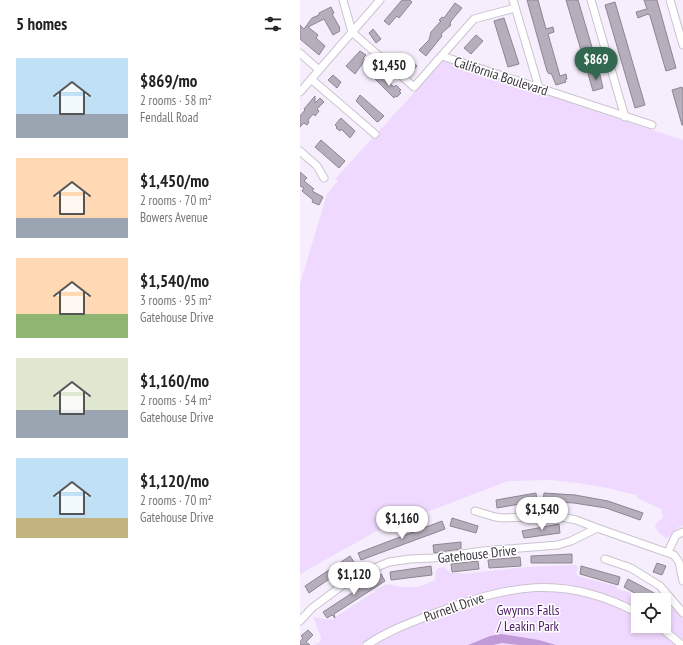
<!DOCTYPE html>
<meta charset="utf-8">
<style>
:root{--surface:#fff;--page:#f6f6f6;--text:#222;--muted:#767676;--accent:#316950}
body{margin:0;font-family:"PT Sans Narrow",sans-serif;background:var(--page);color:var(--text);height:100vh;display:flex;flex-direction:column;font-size:15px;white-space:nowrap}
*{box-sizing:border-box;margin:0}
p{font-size:13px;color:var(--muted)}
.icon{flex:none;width:22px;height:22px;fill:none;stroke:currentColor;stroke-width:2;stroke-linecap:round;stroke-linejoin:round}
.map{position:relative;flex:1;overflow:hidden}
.details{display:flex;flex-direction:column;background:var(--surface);width:300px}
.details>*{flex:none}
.buttons{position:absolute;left:331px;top:593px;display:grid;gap:8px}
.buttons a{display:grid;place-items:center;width:40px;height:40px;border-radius:0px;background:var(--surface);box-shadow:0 2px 6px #0003;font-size:20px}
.price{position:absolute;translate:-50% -34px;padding:0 9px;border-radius:14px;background:#fff;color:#222;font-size:13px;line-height:26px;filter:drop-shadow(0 1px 2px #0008)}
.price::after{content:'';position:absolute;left:50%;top:24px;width:12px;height:9px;margin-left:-6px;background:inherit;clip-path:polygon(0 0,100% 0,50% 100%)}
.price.current{background:var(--accent);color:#fff}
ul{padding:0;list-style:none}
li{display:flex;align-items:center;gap:12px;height:100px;padding:0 16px}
li span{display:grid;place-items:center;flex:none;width:112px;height:80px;border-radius:0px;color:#555}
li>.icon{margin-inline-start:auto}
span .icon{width:48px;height:48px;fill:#fffc;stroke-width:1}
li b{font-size:17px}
h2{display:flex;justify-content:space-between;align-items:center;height:48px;padding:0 16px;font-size:17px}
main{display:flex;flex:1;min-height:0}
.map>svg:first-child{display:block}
</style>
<main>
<section class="details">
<h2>5 homes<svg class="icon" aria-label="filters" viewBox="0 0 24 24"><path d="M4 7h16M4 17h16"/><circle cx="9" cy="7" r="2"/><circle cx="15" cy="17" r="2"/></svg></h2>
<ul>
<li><span style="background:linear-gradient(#bfe0f5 70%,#9aa5b1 0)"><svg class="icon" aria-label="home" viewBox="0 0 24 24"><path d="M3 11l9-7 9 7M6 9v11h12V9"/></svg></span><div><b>$869/mo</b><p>2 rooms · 58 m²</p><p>Fendall Road</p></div></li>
<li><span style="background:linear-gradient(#ffd9b3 75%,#9aa5b1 0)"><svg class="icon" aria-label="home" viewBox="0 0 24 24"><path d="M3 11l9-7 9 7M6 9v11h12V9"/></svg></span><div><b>$1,450/mo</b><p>2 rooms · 70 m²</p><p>Bowers Avenue</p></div></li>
<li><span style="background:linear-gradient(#ffd9b3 70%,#8fb573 0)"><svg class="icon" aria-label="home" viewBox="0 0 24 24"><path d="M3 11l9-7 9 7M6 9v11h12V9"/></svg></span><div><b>$1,540/mo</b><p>3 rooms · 95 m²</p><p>Gatehouse Drive</p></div></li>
<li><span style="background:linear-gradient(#dfe7d0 65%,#9aa5b1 0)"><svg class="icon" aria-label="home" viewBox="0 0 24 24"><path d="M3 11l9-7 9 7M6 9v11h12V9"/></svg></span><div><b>$1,160/mo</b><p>2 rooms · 54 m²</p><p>Gatehouse Drive</p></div></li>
<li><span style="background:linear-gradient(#bfe0f5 75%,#c2b280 0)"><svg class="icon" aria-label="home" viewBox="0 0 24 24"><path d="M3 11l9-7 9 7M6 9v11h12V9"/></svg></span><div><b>$1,120/mo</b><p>2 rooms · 70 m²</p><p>Gatehouse Drive</p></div></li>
</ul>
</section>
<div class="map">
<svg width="383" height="645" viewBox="0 0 383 645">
<rect width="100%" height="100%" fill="#f6eefc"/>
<path fill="#f0d9fe" d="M143 61 383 140V525L376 529 367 539 358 532 355 527 357 522 363 518 361 509 339 499 336 495 307 488 277 483 251 480 208 481 75 532 0 574V284L27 194 38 181 35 179Z
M276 565 278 567 276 573 278 576 316 586 317 589 328 592 342 600H338V610L308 597 223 586 200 588 159 601 83 631 61 645H15L20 642 21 637 13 617 31 620 86 584 101 587H118L135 580 136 571 138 568 144 567 151 573H160L162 574 226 567Z
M246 589 288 595 338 615V626H355L370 637 379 645H71L86 635 197 594Z
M364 607 374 609 383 619V643L364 626Z"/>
<path fill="#c19bd7" d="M201 634 239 640 256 645H219L202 643 193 645H168L190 636Z"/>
<path fill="#b6aebb" stroke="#8d8591" d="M102 0H110L112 2 99 18 97 16 89 25 84 21Z
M227 0H238L246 29 253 27 254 32 248 34 260 76 266 74 267 79 265 80 266 82 256 85 251 73 249 74 247 71Z
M266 0H278L297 64 286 67Z
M344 0H357L376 68 366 71 350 16 348 14 338 18 336 12 347 9Z
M315 2 345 105 335 108 305 5Z
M155 3 162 8 151 21 150 24 151 25 141 34 142 36 126 56 119 50 129 40 131 32 141 21 139 20 142 17 144 18Z
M31 7 34 13 32 14 40 28 39 29 40 31 33 35 24 19 8 27 18 35 16 38 25 46 19 55 0 39V25L4 29 12 18 19 15V13Z
M204 18 219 64 208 67 194 21Z
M73 29 81 39 76 43 69 33Z
M176 35 183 41 171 54 164 48Z
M60 51 66 55 63 58 65 60 55 74 46 66Z
M110 61 117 66 111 73 105 67Z
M299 71 303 88 293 91 288 74Z
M79 74 94 87 96 85 101 90 99 91 101 93 97 97 95 96 94 98 75 79Z
M33 75 41 82 37 88 28 80Z
M382 87 383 91V125H382L372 90Z
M60 95 84 116 79 121 77 122 56 101Z
M15 96V103L20 98 24 102 17 109 19 111 15 116 13 114 8 120 9 122 7 125 4 123 0 127V116L5 110 4 109Z
M41 118 55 131 50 138 41 129 40 131 36 128 37 127 35 125Z
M21 140 45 161 39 168 15 147Z
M0 172 7 178 4 181 14 189 12 191 23 197 19 205 12 202 13 200 2 191 4 188 0 186Z
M236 493 237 501 197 508 196 500Z
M244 493 275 495 308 501 343 513 340 520 306 508 274 503 243 501Z
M152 518 178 526 176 533 150 526Z
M142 521 145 529 61 560 58 553Z
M259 524 260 533 224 538 222 531Z
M161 542V549L134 553 133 545Z
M272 554V563H231V556Z
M50 556 54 562 9 593 5 586Z
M220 557 221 566 189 568 188 560Z
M178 561 179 569 152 572 151 564Z
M357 563 366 566 362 575 353 572Z
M131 566 132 575 91 580 90 572Z
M281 566 320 577 318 585 280 574Z
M81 574 85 581 34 614 35 618 32 615 27 618 23 612Z
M328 579 356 594 365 600H348L329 590 324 587Z
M8 630 13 635 6 642 10 645H0V642L3 638 1 636Z"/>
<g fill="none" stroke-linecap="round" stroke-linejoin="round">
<defs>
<path id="minor" d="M43 0 52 32 114 87 174 19 215 8
M213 0 239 88
M291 0 325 117
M370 0 383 45
M0 53 19 70
M142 56 352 125
M11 79 75 134
M0 92 80 0
M0 151 17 166 24 178
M175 511 195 517 203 518 257 516 276 520 297 528
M368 552 376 535 383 532
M305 559 331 568 360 586 383 613
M0 621 12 608 47 582 60 574 89 562 110 559 133 558 183 551 258 545 271 541 297 528 374 555 379 562 383 581
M359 626 382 645
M67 645C87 631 110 623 133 614 208 585 263 573 338 613"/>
</defs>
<use href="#minor" stroke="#cbc3d0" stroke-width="9"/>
<use href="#minor" stroke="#fff" stroke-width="7"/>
</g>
<g text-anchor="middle" stroke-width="3" stroke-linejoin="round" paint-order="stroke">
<g font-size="14" fill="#3a363c" stroke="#fff">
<text transform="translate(201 76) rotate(18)" y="5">California Boulevard</text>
<text transform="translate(177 554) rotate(-6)" y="5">Gatehouse Drive</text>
<text transform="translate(154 607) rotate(-19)" y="5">Purnell Drive</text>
</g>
<g font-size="14" fill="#491860" stroke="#fff">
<text x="228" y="615">Gwynns Falls<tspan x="228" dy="16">/ Leakin Park</tspan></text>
</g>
</g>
</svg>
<div class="buttons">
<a><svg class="icon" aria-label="locate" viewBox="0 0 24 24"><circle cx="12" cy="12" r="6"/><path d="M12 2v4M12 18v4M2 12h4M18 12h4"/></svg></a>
</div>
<b class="price current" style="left:296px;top:81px">$869</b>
<b class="price" style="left:89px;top:87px">$1,450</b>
<b class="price" style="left:242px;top:531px">$1,540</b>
<b class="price" style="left:102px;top:540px">$1,160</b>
<b class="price" style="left:54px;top:596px">$1,120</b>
</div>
</main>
